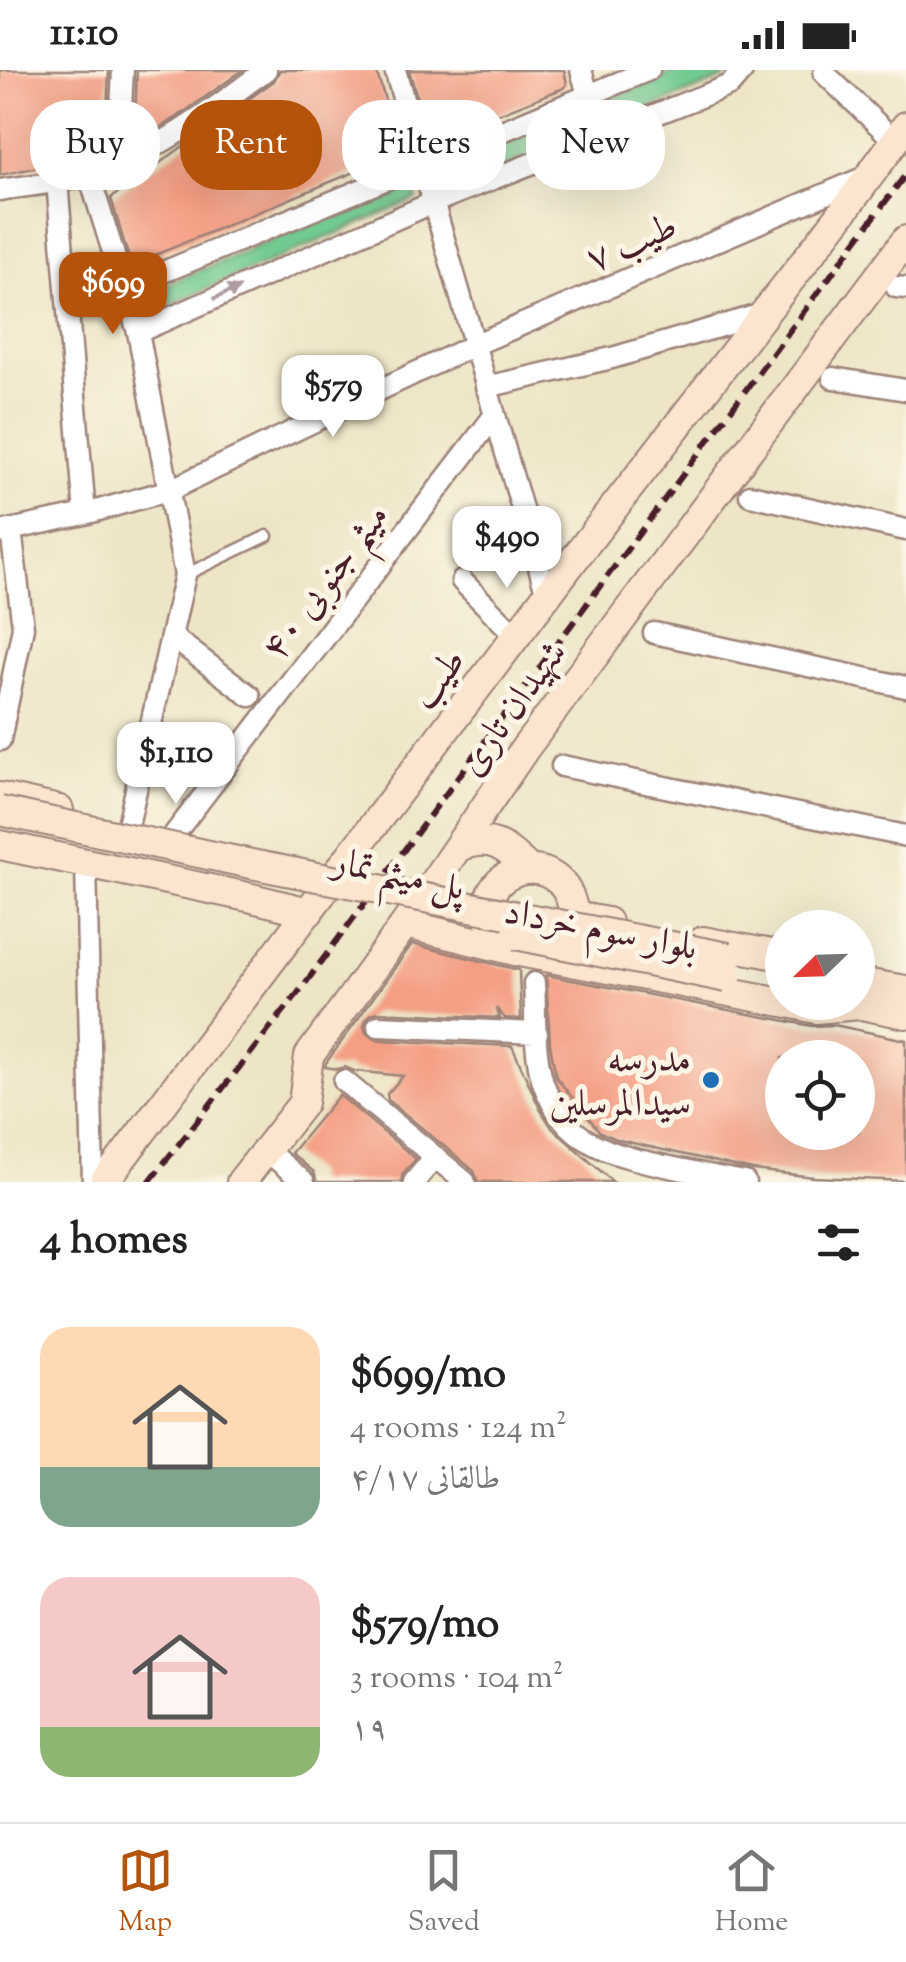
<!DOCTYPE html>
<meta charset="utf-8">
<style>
:root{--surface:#fff;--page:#f6f6f6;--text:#222;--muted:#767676;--line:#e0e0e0;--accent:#b45309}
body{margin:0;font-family:"Sorts Mill Goudy",Amiri,serif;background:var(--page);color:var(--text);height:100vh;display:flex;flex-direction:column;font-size:38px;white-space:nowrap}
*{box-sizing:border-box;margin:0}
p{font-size:32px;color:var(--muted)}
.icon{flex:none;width:55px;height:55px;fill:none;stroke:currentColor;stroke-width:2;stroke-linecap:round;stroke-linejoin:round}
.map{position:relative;height:1112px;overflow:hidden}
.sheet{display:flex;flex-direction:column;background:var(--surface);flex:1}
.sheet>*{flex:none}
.guide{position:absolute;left:30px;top:30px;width:848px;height:90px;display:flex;gap:20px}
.needle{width:65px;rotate:247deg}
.controls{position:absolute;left:765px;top:840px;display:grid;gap:20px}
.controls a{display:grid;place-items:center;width:110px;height:110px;border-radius:50%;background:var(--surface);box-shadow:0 10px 40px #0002;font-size:50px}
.price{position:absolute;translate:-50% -85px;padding:0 22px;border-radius:20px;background:#fff;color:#222;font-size:32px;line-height:65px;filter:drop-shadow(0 2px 5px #0008)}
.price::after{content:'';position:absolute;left:50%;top:60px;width:30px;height:22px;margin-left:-15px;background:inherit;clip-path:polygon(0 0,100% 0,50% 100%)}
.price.active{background:var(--accent);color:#fff}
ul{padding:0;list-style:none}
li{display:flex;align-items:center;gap:30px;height:250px;padding:0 40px}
li span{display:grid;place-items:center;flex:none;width:280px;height:200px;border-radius:30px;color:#555}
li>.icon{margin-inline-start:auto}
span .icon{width:120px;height:120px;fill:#fffc;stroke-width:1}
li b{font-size:42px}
h2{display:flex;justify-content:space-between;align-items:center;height:120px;padding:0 40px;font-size:42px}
.pill{padding:0 35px;border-radius:40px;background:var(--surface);box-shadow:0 10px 40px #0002;font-size:35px;line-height:90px}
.pill.active{background:var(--accent);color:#fff}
.status{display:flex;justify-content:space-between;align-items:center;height:70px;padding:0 50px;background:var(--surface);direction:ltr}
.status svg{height:28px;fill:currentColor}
.tab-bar{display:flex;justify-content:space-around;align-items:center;height:140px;border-top:2px solid var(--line);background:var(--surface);font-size:28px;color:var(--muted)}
.tab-bar a{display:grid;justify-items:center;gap:5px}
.tab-bar .active{color:var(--accent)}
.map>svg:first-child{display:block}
</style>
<div class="status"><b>11:10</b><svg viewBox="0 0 49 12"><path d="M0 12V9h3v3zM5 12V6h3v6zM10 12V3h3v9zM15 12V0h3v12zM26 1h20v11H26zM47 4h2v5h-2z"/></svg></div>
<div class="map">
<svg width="906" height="1112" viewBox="0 0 906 1112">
<rect width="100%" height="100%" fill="#fcf5e5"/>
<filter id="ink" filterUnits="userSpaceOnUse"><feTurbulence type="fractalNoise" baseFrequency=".01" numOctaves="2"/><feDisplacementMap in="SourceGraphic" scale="20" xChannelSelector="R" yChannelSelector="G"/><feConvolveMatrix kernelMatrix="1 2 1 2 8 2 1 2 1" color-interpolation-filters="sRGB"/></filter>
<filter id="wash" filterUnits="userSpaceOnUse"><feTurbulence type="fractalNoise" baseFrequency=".0048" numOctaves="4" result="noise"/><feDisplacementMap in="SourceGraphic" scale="40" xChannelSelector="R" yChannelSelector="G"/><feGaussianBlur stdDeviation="2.25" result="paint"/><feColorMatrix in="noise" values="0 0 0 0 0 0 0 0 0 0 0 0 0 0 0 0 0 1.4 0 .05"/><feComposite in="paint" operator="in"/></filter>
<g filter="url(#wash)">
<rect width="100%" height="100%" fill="#ede5c6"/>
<path fill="#71ca91" stroke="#5e745e" stroke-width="2.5" d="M679 0H729L723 9 446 121 439 99Z
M411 111 417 129 149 244 141 225Z"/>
<g id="blocks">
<path fill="#f49e83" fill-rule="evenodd" d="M0 0H109L105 80 99 84 0 105Z
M137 0H243L176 48 134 72Z
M280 0H376L398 72 395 85 131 195 111 128 274 11Z
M409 0H564L567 14 564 18 430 71Z
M412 874 519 900 521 949 505 948 496 938 500 948 378 942 371 944 366 950 364 956 366 963 377 970 512 976 540 1039 552 1058 613 1112H478L474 1101 388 1030 387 1024 403 1006 354 1001 345 997 337 999 325 997 326 993Z
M546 905 812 956 834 955 906 970V1111L814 1107 753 1100 619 1070 600 1062 556 1007 550 974ZM782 988H858V1062H782Z
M339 1025 416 1089 403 1103 401 1112H317L314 1102 291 1083Z"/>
</g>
</g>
<g filter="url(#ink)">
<use href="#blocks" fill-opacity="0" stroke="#9c8278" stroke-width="2.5"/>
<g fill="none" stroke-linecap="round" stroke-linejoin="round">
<defs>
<path id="lane" d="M185 505 267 466"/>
<path id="street" d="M395 0 547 525
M581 0 588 25
M824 3 895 71
M118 94 123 0
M89 105 138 262 185 505 128 755
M57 111 85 444
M0 120C30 115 63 113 92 104 157 83 212 40 266 0
M896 217 906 218
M125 218 649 0
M138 262 432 133 730 15 743 0
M833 308 906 320
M486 317 612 288 762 244
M750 425 906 460
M0 462 85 444 170 420 474 275 870 105
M462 511 516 566
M654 563 906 617
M171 566 250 626
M0 670 23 557 11 460
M562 696 906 766
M173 766 494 346
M86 793 93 1112
M534 913C536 945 533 981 543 1012 564 1075 613 1085 670 1097 695 1102 720 1108 745 1112
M378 956 537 963
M344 1011 465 1112
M267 1081 304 1112
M414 1112 435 1087"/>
<path id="secondary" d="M0 727 59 740
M0 775 248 827 309 842
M458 777C492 764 504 776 529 799
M405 854 519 882 782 932
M703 871 782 886
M519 882C509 874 496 867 491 855 473 816 526 781 559 811 569 820 572 834 575 846L607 852
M858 912 906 920
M784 932 816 939 859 935
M846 932 906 944
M104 1112 578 484 842 143 906 56
M241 1112 303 1033 309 986 405 854 526 677 906 170"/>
</defs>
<use href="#lane" stroke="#9c8278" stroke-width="15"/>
<use href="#street" stroke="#9c8278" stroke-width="25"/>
<use href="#secondary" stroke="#9c8278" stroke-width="32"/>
<use href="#lane" stroke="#fff" stroke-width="10"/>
<use href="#street" stroke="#fff" stroke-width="20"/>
<use href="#secondary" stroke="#fce5cf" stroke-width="28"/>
<path stroke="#4a1f2b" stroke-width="6" stroke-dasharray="15 8" stroke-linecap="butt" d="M149 1112 298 923 906 104"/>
<defs>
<path id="secondary-bridge" d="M0 741 256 795 728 887
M516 865 727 908"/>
</defs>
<use href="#secondary-bridge" stroke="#9c8278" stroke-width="32" stroke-linecap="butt"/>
<use href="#secondary-bridge" stroke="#fce5cf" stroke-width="28"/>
</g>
<defs><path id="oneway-solid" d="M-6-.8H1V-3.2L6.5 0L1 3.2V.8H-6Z" transform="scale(2.5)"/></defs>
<use fill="#ae9aa0" href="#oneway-solid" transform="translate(227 223) rotate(-24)"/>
</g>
<circle fill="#1f6fb2" stroke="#fcf5e5" stroke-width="4" cx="711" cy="1010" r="10"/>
<g text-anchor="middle" stroke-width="10" stroke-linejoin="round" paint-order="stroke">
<g font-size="38" fill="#4a1f2b" stroke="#fcf5e5">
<text transform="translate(631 171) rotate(-23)" y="13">طیب ۷</text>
<text transform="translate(324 511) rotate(-53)" y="13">میثم جنوبی ۴۰</text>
<text transform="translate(437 608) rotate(-53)" y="13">طیب</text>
<text transform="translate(511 637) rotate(-54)" y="13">شهیدان تاری</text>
<text transform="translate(399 803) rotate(12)" y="13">پل میثم تمار</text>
<text transform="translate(601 858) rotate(11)" y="13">بلوار سوم خرداد</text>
</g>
<g font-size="38" fill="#4a1f2b" stroke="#fcf5e5" text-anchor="end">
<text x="691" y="1001">مدرسه<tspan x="691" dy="44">سیدالمرسلین</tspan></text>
</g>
</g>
</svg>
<div class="controls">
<a><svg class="needle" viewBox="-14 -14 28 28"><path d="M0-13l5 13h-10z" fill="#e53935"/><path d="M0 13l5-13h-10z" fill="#767676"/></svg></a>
<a><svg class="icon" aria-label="locate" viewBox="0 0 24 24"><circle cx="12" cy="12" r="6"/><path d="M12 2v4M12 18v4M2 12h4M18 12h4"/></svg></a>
</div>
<b class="price active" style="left:113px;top:267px">$699</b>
<b class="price" style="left:333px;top:370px">$579</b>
<b class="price" style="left:507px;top:521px">$490</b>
<b class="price" style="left:176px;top:737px">$1,110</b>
<div class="guide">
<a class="pill">Buy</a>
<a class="pill active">Rent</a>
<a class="pill">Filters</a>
<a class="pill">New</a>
</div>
</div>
<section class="sheet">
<h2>4 homes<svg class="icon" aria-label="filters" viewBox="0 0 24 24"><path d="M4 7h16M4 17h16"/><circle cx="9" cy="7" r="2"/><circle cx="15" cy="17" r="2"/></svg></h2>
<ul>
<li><span style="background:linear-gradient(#ffd9b3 70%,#7fa58c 0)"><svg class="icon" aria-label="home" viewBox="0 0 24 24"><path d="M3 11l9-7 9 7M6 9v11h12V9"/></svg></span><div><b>$699/mo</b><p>4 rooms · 124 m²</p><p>طالقانی ۴/۱۷</p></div></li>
<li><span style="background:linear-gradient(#f6c9c9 75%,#8fb573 0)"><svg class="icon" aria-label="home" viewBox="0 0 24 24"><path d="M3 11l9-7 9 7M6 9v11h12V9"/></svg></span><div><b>$579/mo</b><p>3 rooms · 104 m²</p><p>۱۹</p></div></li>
</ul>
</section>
<nav class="tab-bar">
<a class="active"><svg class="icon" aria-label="map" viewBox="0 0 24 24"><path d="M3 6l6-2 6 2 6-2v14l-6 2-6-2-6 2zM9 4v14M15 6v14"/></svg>Map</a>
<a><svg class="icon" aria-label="saved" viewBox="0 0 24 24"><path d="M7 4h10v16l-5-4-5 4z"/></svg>Saved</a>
<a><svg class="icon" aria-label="home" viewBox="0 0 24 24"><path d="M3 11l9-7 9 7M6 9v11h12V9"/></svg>Home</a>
</nav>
